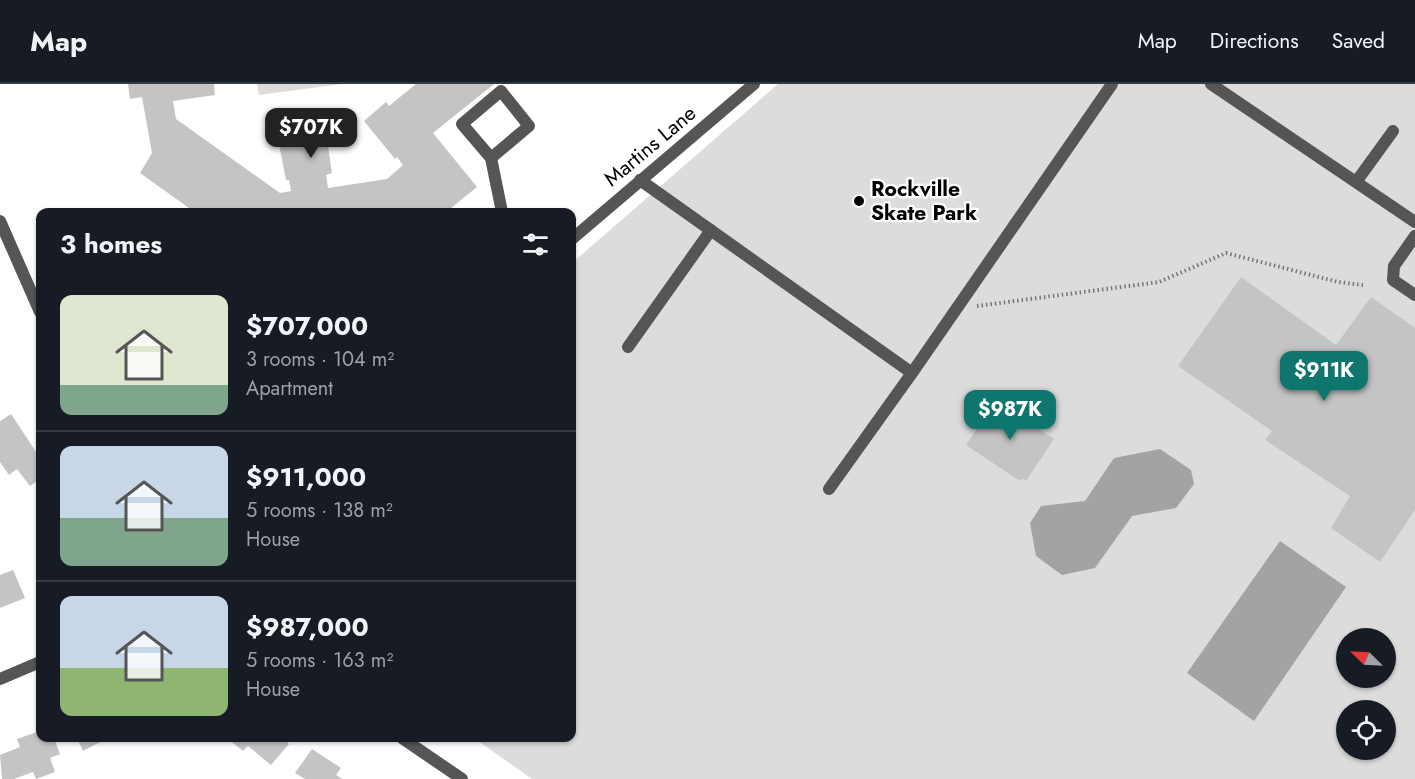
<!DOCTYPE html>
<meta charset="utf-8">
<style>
:root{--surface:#171b24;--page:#242831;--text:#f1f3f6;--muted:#9ea1a6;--line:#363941;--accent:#0f766e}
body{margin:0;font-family:Jost,sans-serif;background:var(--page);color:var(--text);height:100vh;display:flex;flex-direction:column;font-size:22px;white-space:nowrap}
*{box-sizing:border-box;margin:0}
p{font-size:20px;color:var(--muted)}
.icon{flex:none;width:33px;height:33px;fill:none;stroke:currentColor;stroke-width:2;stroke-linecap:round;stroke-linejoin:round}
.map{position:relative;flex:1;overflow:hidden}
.drawer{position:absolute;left:36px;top:124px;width:540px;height:534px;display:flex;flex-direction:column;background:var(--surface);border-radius:12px;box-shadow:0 2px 4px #0004}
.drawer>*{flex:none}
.needle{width:39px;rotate:294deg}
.buttons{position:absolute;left:1336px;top:544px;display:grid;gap:12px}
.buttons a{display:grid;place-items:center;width:60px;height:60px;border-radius:50%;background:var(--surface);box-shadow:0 2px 4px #0004;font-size:30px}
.price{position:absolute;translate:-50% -51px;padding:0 14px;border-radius:12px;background:var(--accent);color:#fff;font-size:20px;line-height:39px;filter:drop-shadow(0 2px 3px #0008)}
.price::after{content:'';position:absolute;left:50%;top:36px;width:18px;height:14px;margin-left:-9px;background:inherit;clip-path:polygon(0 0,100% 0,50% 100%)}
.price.active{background:#222;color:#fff}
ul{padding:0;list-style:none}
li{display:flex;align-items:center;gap:18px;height:150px;padding:0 24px}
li+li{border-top:2px solid var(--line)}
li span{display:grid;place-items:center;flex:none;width:168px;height:120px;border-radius:12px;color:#555}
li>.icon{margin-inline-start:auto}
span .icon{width:72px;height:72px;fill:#fffc;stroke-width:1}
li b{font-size:26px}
h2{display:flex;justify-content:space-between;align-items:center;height:72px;padding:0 24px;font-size:26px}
header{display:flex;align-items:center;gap:36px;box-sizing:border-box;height:84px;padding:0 30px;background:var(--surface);border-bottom:2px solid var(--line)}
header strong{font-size:28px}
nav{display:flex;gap:33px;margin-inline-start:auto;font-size:21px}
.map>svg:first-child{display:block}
</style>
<header>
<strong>Map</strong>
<nav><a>Map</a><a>Directions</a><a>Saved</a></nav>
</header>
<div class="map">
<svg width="1415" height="695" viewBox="0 0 1415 695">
<rect width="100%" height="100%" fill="#fff"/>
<path fill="#dcdcdc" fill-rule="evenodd" d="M257 0H342L259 11Z
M778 0H1415V695H532L474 654H572V179ZM1347 555H1386V594H1347ZM1347 627H1386V666H1347Z"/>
<path fill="#a3a3a3" d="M1160 365 1191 386 1194 400 1176 424 1132 432 1095 484 1062 491 1036 472 1030 439 1041 422 1085 417 1114 374Z
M1280 457 1346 503 1254 637 1187 589Z"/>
<path fill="#c4c4c4" d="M128 0H214L215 11 173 17 176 35 280 109 291 107 289 96H286L277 50 325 42 332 89 326 91 328 104 387 95 403 81 397 73 395 75 364 37 386 18 389 22 416 0H494L433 49 477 103 445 129 413 127 196 129 140 89 152 69 142 13 130 15Z
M1241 193 1336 261 1371 213 1415 244V426L1380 478 1331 444 1350 412 1265 356 1272 347 1178 282Z
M998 314 1037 340 1035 343 1054 355 1026 397 1022 394 1020 397 966 361Z
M11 330 40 374V395L30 402 17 385 9 391 0 378V337Z
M13 486 25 514 0 524V491Z
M40 647V654H54L60 670 50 674 55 688 36 695 33 688 14 695H2L0 671 20 663 17 655Z
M77 654H108L83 667Z
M227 654H283L289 660 271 681 248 662 243 667Z
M312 665 341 684 336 691 342 695H305L295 689Z"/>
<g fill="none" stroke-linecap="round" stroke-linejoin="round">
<path stroke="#777" stroke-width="4" stroke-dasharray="1.5 3" stroke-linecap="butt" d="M977 222 1159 198 1226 169 1338 198 1363 201"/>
<path stroke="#555" stroke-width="12" d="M1211 0 1415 138
M491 74 462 40 501 7 529 42 491 74 502 128
M640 96 912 289 1112 0
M1356 98 1393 47
M1415 152 1394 182 1393 196 1415 211
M628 263 711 146
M829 405 912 289"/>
<path stroke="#555" stroke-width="12" d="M0 137 40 228
M572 155 754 0
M0 595 40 578
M402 654 462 695"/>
</g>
<circle fill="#000" stroke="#fff" stroke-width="2" cx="859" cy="117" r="6"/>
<g text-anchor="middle" stroke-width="4.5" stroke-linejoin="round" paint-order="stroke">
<g font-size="21" fill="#000" stroke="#fff">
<text transform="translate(650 62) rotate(-40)" y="7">Martins Lane</text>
</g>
<g font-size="21" font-weight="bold" fill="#000" stroke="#fff" text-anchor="start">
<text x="871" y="112">Rockville<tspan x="871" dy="24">Skate Park</tspan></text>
</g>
</g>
</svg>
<div class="buttons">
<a><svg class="needle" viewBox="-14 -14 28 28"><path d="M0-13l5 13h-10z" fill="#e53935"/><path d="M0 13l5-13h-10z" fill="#9ea1a6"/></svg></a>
<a><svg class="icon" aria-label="locate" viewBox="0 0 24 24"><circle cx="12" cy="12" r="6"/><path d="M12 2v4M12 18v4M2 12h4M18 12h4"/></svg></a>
</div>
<b class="price active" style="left:311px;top:75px">$707K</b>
<b class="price" style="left:1324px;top:318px">$911K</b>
<b class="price" style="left:1010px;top:357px">$987K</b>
<section class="drawer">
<h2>3 homes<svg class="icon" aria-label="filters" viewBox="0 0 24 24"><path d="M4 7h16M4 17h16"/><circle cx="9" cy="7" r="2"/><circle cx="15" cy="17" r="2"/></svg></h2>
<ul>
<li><span style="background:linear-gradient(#dfe7d0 75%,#7fa58c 0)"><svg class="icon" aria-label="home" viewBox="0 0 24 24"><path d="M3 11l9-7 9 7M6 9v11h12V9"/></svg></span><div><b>$707,000</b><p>3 rooms · 104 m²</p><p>Apartment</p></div></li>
<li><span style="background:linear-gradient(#c9d6e8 60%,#7fa58c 0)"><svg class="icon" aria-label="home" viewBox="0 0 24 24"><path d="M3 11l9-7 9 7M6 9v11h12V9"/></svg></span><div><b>$911,000</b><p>5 rooms · 138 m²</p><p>House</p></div></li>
<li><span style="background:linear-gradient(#c9d6e8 60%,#8fb573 0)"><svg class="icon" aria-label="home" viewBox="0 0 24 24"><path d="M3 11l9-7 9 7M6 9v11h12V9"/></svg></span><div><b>$987,000</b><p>5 rooms · 163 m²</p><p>House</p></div></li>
</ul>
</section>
</div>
